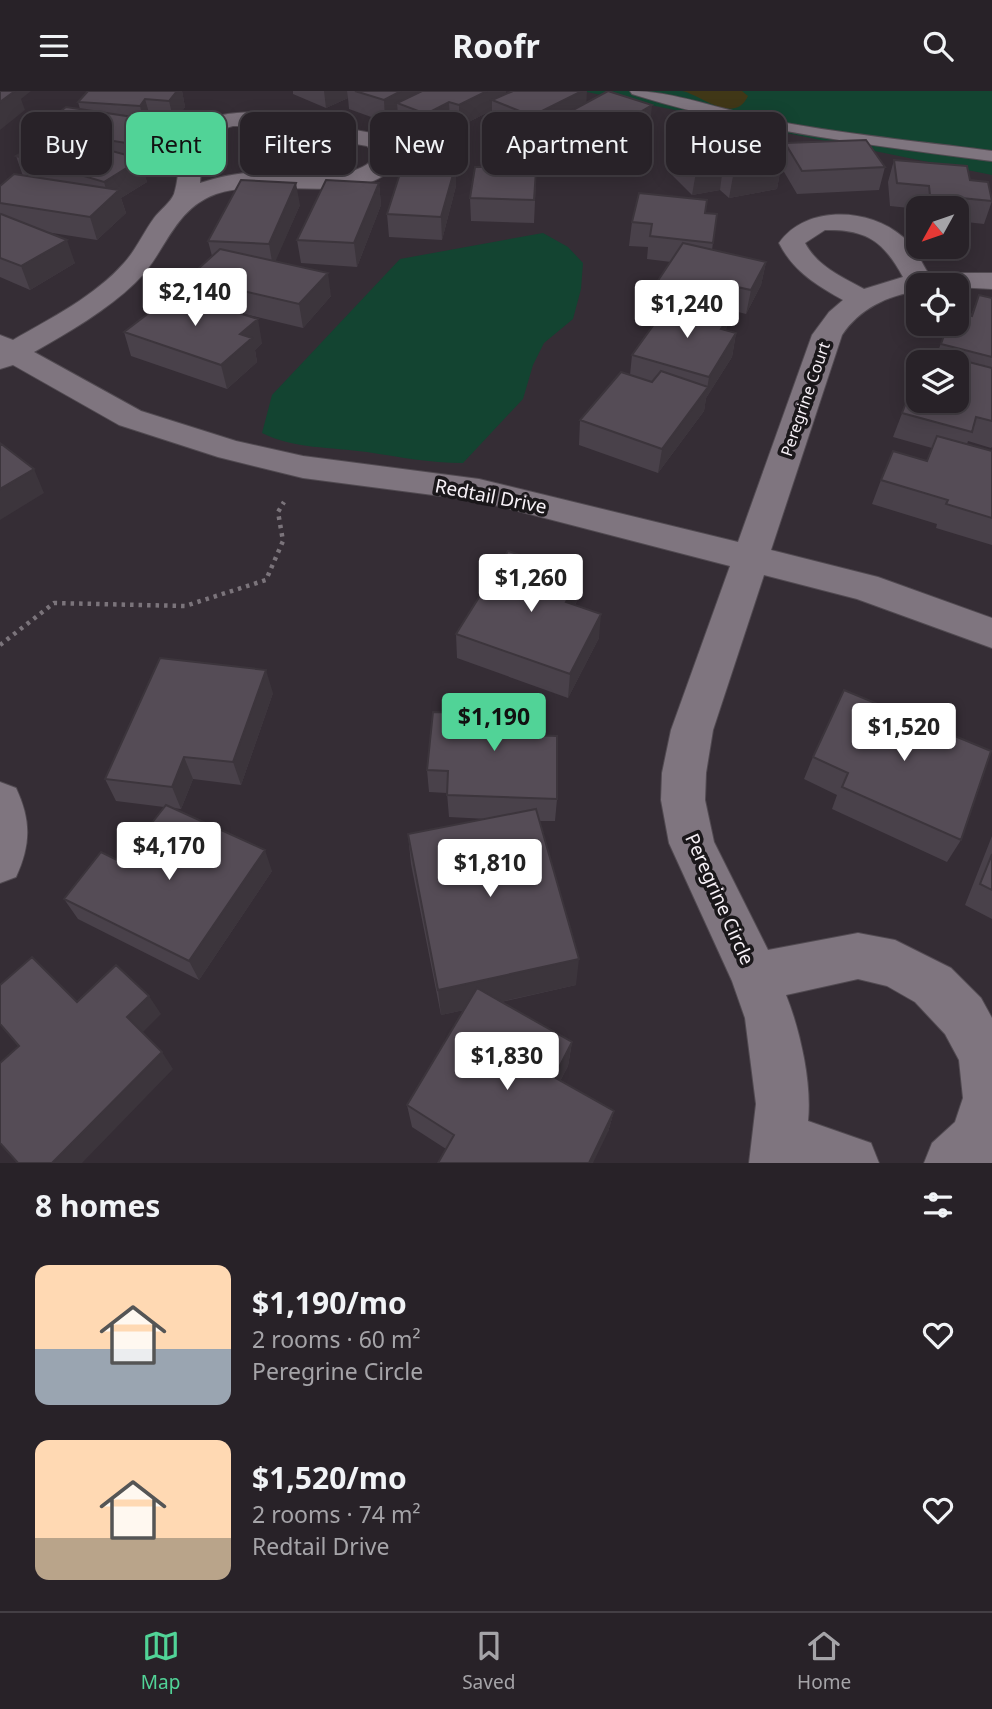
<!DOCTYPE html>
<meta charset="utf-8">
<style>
:root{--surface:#282228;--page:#342f34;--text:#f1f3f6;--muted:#a5a4a8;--line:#443f45;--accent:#51d397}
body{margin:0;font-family:"Noto Sans",sans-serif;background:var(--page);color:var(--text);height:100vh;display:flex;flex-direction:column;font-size:26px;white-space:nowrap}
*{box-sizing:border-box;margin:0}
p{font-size:23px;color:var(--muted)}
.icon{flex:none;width:38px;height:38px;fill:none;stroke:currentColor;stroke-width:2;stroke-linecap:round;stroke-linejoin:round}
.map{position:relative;height:1072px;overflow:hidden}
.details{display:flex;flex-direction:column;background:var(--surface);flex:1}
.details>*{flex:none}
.hud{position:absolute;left:21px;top:21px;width:950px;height:63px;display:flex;gap:14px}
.needle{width:46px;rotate:230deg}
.tools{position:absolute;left:906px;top:105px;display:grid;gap:14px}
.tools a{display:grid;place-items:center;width:63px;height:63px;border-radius:14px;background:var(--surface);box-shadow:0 4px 18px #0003,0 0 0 2px var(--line);font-size:35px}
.price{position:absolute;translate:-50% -60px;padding:0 16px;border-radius:7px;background:#fff;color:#222;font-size:23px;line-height:46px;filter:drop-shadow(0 2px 4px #0008)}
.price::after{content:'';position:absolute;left:50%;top:42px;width:21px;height:16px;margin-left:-10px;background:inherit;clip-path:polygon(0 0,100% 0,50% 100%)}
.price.current{background:var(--accent);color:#111}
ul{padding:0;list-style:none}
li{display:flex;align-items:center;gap:21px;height:175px;padding:0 35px}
li span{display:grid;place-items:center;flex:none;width:196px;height:140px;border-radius:14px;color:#555}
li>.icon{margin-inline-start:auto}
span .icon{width:84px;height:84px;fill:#fffc;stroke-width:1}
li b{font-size:30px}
h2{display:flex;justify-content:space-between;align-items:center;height:84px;padding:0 35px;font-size:30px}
.pill{padding:0 24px;border-radius:14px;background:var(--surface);box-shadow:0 4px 18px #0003,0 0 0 2px var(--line);font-size:24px;line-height:63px}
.pill.current{background:var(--accent);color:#111}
header{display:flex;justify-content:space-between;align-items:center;height:91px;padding:0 35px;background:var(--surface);font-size:32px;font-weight:700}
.tabs{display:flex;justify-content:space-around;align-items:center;height:98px;border-top:2px solid var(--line);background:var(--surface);font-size:19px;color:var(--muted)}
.tabs a{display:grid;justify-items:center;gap:4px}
.tabs .current{color:var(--accent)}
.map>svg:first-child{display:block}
</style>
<header><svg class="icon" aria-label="menu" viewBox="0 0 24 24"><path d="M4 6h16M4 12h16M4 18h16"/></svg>Roofr<svg class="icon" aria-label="search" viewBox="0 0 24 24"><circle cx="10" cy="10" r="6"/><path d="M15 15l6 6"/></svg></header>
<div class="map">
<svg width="992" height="1072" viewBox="0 0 992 1072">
<rect width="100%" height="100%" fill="#352d35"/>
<path fill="#134431" d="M582 0H992V84Z
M543 142 568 156 583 172 581 198 573 228 544 252 533 274 523 308 463 372C429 372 400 366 367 361 331 356 294 358 262 342L272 304 400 168Z"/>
<path fill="#403717" d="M682 0H742L748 5C734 35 700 3 682 0Z"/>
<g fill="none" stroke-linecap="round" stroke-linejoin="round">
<defs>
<path id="service" d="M630 0C674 0 722 19 765 28 840 43 916 50 992 60V70C870 54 750 40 632 3Z"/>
<path id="minor" d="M255 21 383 44 400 63C396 69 393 76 388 81 352 113 264 86 216 103 172 119 166 163 135 192 106 220 69 241 34 261L141 320 236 350 303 365 479 388 738 451 812 244 829 221 843 209C816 194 793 180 779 152 805 114 869 116 903 146 914 155 921 170 928 182H992V198L919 194V200C888 204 859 218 842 244L771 459 878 486 992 527V557L857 508 764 484 713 639 706 682 705 709 714 751 768 859 858 842 895 849 951 877 981 907 992 927V1072H924L932 1052 955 1031 963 1007 959 969 945 943 915 911 887 895 858 888 786 904C800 939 812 992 808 1030L871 1052 879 1072H749L756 1013 745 927 732 890 669 752 661 709 662 682 671 639 730 475 479 410 303 387 218 366 119 334 13 274 0 278V244L13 249C51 227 95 205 124 172 136 159 143 142 154 127 159 120 171 111 174 103 182 79 175 52 198 34 213 22 237 22 255 21ZM233 35H255L367 55 376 64C357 94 294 80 263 81 242 81 220 85 200 92 202 66 204 42 233 35ZM825 139C867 138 884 151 903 186L864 198C842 186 817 175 805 152Z
M0 691 16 697C31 729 31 753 16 786L0 792Z"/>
</defs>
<use href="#service" stroke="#514a51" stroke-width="2"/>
<use href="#minor" stroke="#514a51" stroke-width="2"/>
<path stroke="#7b747b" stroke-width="4.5" stroke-dasharray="3.5 5" stroke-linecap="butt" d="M0 554 54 512 185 515 266 489 283 450 278 421 284 411"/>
<use href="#service" fill="#7f757f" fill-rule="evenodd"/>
<use href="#minor" fill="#7f757f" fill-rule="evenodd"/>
</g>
<path fill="#49414a" d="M88 0H182L185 16 174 31 153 30 158 51 139 68 147 91 121 107 126 122 97 149 46 141 75 172 30 199 0 186V95L23 85 16 65 41 51 37 38 80 18 78 11Z
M293 0H506V3L587 11 650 36 587 74 551 60 552 39 560 35V32L531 46 492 30V19L459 36 450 32 427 44 399 33 398 24 385 31 349 18 348 7 326 17 293 3Z
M785 52 885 76 879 99 797 103 780 74Z
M728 56 781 76 777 98 729 107 720 99 692 104 667 79 670 57Z
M894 69 970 89 992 110 984 133 957 130V117L919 118 890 115 888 91Z
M456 73V95L442 149 389 146 387 123Z
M536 88 534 132 471 130 470 107Z
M379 92 381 114 357 176 301 172 297 149Z
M300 114 275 170 331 205 303 237 228 219 262 252 255 259 257 271 227 298 131 265 124 241 193 208 188 187 212 165 208 150Z
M705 122 717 123 712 159 766 171 761 194 746 223 719 216 715 224 728 227 726 239 736 242 732 266 706 307 704 320 658 382 579 354 580 329 630 284 632 264 661 224 650 221 653 197 671 171 647 168 648 156 629 155 632 131Z
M979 204 992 207V356L991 357 968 350 967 353 992 360V454L936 437 937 433 872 413 881 389 927 370 932 357 893 346 919 278 937 263 948 233 971 224Z
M581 484 578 508 575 514 599 547 568 607 457 567 456 543Z
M844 599 961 749 947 771 832 718 837 704 804 688 813 666Z
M273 602 241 694 193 688 181 718 173 717 272 780 199 889 78 828 64 808 121 771 164 716 116 710 105 688Z
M531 644 557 708 555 730H539L576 894 501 911 572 951 568 975 560 990 614 1020 608 1041 446 1058 412 1036 407 1014 464 919 441 924 411 773 408 743 487 728 449 726 447 702 429 701 427 679Z
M992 745V828L965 814Z"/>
<path fill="#3c353c" d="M15 0H31L21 8 25 19 0 39V11Z
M177 0H182L185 16 174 31 169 10Z
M324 0H347L348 7 326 17Z
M401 0H435L397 12 398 24 385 31 384 9Z
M487 0H506V12L492 9V19L459 36V14Z
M582 0H587L586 19 560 26V32L531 46 532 25Z
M145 8 151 29H153L158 51 132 74 126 52 145 36 140 15Z
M449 11 450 32 427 44 426 23Z
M652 14 650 36 587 74 588 52Z
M141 68 147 91 121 107 126 122 97 149 90 126 109 108 104 91Z
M456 73V95L442 149 441 126Z
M723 76 720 99 692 104 696 81Z
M781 76 777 98 729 107 733 85Z
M296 92 300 114 273 176 269 153Z
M379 92 381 114 357 176 354 152Z
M67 149 75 172 30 199 21 175Z
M766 171 761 194 746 223 751 199Z
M328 182 331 205 303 237 299 213Z
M723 193 719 216 709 235 713 211Z
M728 227 723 251 721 238Z
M258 228 262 252 255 259 257 271 227 298 221 274 240 243Z
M736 242 732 266 706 307 704 320 658 382 662 358 707 298 709 286Z
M34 378 44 402 0 429V398Z
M581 484 578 508 564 535 566 511Z
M601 523 599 547 568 607 570 583Z
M266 579 273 602 241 694 233 671Z
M184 666 193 688 181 718 172 696Z
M265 759 272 780 199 889 189 870Z
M579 868 576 894 441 924 438 899Z
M149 905 161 923 140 944 127 926Z
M572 951 568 975 551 1009 554 986Z
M162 961 173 978 82 1072H52Z
M614 1020 608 1041 593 1072H589Z"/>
<path fill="#554c56" stroke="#3c353c" stroke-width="2" d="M0 0H15L0 11Z
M88 0H177L169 10 145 8 140 15 78 11Z
M355 0H401L384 9Z
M422 0H487L459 14 449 11 426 23 397 12Z
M513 0H582L532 25 492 9Z
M608 0 652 14 588 52 552 39 569 29 560 26Z
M66 16 153 29 126 52 37 38Z
M54 44 141 68 104 91 16 65Z
M718 48 728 56 752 52 781 76 733 85 723 76 696 81 670 57Z
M866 49 885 76 802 80 785 52Z
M503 64 537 65 534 109 470 107 475 76H501Z
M894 69 967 75 970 89 988 91 992 110 930 104 929 95 897 92Z
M404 70 456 73 441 126 387 123Z
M14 83 119 99 90 126 0 112V95Z
M241 89 296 92 269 153 208 150Z
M326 89 379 92 354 152 297 149Z
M639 102 707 109 705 122 717 123 713 152 650 145 652 133 632 131Z
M1 123 67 149 21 175 0 167V124Z
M683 152 766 171 751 199 723 193 713 211 653 197Z
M220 158 328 182 299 213 188 187Z
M175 202 258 228 240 243 252 247 221 274 124 241Z
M979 204 992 207V266L941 253 948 233H957V221L972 225Z
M670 211 728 227 721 238 736 242 709 286 632 264Z
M926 260 992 277V330L976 326 972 341 902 322 919 278V310H957V271H921Z
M661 280 708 296 662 358 580 329 621 281 652 291Z
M937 345 992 360V427L946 413 948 409 881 389 893 360 927 370Z
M0 352 34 378 0 398Z
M508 460 581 484 566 511 601 523 570 583 456 543Z
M160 567 266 579 233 671 184 666 172 696 105 688Z
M844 599 991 660 961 749 842 696 848 682 813 666Z
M490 607 531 608V644L557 645V708L447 704 448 680 427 679 433 621 490 623Z
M166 714 265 759 189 870 64 808 101 761 121 771Z
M536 718 579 868 438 899 408 743Z
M992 763V799L980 793Z
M32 866 77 911 116 874 149 905 127 926 162 961 52 1072H18L0 1052V972L19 955 0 933V894Z
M477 897 572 951 554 986 614 1020 589 1072H438L454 1044 407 1014Z"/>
<g text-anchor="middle" stroke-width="7" stroke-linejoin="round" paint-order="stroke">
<g font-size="16" fill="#f7f1f7" stroke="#1a171a">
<text transform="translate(805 308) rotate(-71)" y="6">Peregrine Court</text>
</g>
<g font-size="19" fill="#f7f1f7" stroke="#1a171a">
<text transform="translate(491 405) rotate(11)" y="7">Redtail Drive</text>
<text transform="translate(720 808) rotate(66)" y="7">Peregrine Circle</text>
</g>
</g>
</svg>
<div class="tools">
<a><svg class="needle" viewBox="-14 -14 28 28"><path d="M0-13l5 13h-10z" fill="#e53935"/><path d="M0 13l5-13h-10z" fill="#a5a4a8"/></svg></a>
<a><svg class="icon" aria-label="locate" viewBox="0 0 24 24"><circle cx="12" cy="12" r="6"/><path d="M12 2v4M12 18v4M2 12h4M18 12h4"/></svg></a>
<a><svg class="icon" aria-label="layers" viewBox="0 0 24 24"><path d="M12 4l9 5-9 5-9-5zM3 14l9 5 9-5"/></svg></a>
</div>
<b class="price" style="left:195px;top:237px">$2,140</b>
<b class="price" style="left:687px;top:249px">$1,240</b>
<b class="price" style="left:531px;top:523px">$1,260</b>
<b class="price current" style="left:494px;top:662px">$1,190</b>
<b class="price" style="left:904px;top:672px">$1,520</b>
<b class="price" style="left:169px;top:791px">$4,170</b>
<b class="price" style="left:490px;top:808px">$1,810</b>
<b class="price" style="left:507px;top:1001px">$1,830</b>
<div class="hud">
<a class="pill">Buy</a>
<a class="pill current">Rent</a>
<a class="pill">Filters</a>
<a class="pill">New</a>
<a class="pill">Apartment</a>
<a class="pill">House</a>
</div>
</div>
<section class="details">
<h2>8 homes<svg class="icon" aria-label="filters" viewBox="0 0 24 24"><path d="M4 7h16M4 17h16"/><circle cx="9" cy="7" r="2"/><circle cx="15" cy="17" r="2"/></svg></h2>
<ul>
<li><span style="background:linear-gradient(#ffd9b3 60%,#9aa5b1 0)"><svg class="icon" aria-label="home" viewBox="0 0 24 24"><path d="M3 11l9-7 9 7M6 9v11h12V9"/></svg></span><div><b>$1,190/mo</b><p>2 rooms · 60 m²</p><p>Peregrine Circle</p></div><svg class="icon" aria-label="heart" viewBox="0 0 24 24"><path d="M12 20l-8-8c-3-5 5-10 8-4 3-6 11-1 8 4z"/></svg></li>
<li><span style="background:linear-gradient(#ffd9b3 70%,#b9a48a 0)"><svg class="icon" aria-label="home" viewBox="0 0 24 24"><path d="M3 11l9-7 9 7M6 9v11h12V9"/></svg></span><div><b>$1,520/mo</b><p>2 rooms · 74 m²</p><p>Redtail Drive</p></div><svg class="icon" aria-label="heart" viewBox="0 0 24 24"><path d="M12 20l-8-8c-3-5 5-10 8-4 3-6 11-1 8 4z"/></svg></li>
</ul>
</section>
<nav class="tabs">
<a class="current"><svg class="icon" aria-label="map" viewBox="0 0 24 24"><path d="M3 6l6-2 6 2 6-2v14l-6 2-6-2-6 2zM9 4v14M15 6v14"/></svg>Map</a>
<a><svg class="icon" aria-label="saved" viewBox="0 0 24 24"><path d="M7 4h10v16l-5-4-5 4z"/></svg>Saved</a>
<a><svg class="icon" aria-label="home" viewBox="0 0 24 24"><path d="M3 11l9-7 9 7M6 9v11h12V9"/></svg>Home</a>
</nav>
